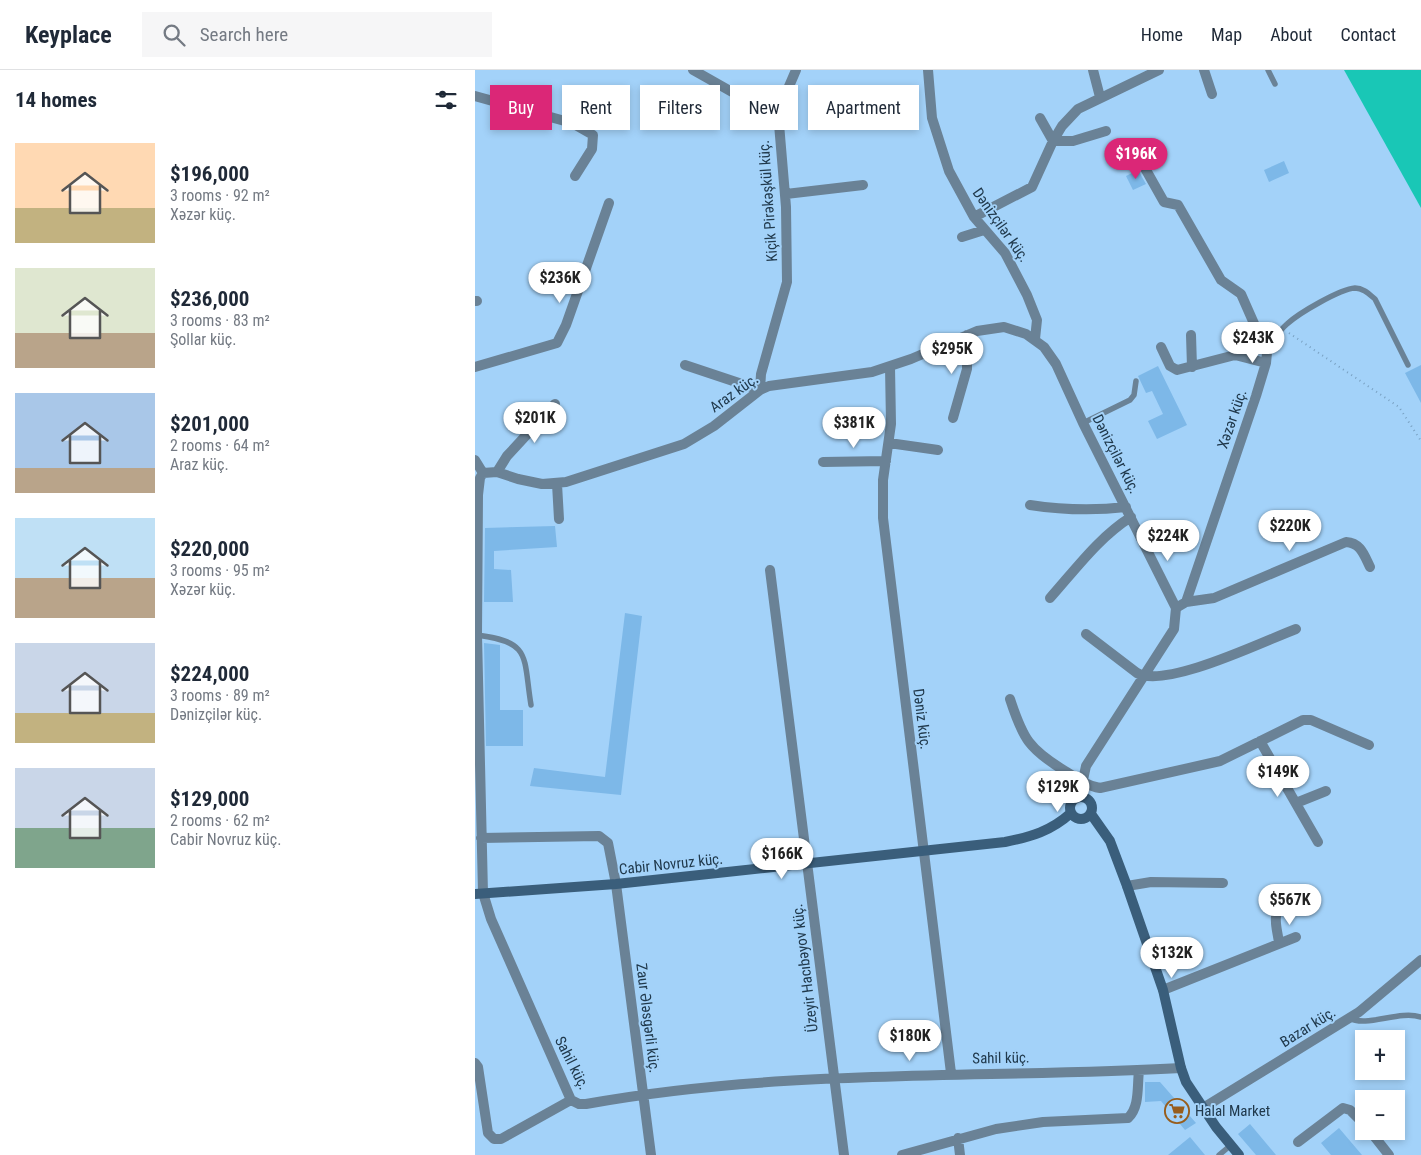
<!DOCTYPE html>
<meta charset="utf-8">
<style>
:root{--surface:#fff;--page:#f6f6f7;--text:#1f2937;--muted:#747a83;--line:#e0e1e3;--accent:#db2777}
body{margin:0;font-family:"Roboto Condensed",sans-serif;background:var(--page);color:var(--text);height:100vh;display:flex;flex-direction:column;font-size:19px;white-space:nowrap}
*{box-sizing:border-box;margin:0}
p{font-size:16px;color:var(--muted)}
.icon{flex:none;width:28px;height:28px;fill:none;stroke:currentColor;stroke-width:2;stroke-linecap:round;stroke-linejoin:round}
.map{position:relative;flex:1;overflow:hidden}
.side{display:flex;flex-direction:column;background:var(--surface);width:475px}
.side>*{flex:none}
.top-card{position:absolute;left:15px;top:15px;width:475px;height:45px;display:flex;gap:10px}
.tools{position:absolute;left:880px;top:960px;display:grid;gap:10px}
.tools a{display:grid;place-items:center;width:50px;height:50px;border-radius:0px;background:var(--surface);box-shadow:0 2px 8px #0003;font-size:25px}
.price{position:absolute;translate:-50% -42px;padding:0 11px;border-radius:18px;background:#fff;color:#222;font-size:16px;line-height:32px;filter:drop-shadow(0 1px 2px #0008)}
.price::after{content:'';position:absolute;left:50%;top:30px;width:15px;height:11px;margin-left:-8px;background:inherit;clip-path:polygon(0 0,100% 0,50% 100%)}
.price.on{background:var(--accent);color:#fff}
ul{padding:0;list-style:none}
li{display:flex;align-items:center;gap:15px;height:125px;padding:0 15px}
li span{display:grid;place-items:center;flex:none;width:140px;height:100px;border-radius:0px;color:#555}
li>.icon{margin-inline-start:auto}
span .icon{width:60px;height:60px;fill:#fffc;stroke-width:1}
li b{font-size:21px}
h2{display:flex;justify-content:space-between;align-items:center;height:60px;padding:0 15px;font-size:21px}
.pill{padding:0 18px;border-radius:0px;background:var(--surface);box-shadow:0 2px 8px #0003;font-size:18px;line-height:45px}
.pill.on{background:var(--accent);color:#fff}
header{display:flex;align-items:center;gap:30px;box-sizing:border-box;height:70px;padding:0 25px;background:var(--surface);border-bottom:1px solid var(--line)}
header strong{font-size:24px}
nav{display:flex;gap:28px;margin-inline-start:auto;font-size:18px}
.search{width:350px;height:45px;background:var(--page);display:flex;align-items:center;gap:12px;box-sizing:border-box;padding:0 18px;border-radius:0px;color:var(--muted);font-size:19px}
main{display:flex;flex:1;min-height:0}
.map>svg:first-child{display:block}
</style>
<header>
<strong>Keyplace</strong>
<div class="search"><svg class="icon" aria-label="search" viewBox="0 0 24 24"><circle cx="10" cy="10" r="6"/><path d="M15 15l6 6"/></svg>Search here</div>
<nav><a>Home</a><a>Map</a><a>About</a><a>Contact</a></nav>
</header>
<main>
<section class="side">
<h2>14 homes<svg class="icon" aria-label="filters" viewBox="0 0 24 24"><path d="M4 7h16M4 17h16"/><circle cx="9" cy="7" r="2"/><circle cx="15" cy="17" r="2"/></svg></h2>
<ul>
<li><span style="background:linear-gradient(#ffd9b3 65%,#c2b280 0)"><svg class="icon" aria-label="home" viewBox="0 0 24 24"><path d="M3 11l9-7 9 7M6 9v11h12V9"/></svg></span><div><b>$196,000</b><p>3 rooms · 92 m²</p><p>Xəzər küç.</p></div></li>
<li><span style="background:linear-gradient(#dfe7d0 65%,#b9a48a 0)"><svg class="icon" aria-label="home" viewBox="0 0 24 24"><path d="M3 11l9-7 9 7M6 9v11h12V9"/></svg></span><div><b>$236,000</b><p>3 rooms · 83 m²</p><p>Şollar küç.</p></div></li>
<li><span style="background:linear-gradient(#a9c7e8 75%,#b9a48a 0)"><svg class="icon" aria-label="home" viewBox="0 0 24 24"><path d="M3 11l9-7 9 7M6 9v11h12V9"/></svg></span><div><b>$201,000</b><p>2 rooms · 64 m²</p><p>Araz küç.</p></div></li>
<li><span style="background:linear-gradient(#bfe0f5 60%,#b9a48a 0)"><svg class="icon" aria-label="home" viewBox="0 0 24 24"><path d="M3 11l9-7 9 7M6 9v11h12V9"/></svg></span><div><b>$220,000</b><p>3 rooms · 95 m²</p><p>Xəzər küç.</p></div></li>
<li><span style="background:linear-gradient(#c9d6e8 70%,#c2b280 0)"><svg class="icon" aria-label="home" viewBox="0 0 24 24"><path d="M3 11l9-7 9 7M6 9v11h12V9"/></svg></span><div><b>$224,000</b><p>3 rooms · 89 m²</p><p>Dәnizçilәr küç.</p></div></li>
<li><span style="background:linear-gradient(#c9d6e8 60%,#7fa58c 0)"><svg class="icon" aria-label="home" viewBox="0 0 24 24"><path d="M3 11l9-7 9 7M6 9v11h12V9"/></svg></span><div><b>$129,000</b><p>2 rooms · 62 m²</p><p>Cabir Novruz küç.</p></div></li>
</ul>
</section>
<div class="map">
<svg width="946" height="1085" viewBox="0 0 946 1085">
<rect width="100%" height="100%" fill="#a3d2f9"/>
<path fill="#19c7b6" d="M869 0H946V138Z"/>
<path fill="#7db8e8" d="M809 91 814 103 794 112 789 100Z
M663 100 671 114 658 120 651 106Z
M946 295V333L930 303Z
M683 296 712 355 682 369 673 351 688 344 677 321 671 323 663 306Z
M80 456 82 477 19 481V499L36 500 38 532H9L10 458Z
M150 543 167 546 146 725 55 716 59 698 130 707Z
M9 573 25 575V640H48V676H11Z
M670 1012H685L721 1053 710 1060 686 1031 670 1032Z
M775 1054 801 1085H781L763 1064Z
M864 1058 887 1085H856L846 1073Z
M715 1067 730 1085H693Z"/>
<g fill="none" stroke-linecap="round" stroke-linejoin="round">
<path stroke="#78a0c1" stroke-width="2" stroke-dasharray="1 4" stroke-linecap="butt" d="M814 263 924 337 946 371"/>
<path stroke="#6a8296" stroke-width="5.5" d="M793 0 800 14
M789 273C800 269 804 261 812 254 824 243 865 219 880 218 888 218 894 224 900 229L933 295
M608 353 655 330 659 325 661 311
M2 565C57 572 48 586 56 635
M874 948C892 958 923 940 946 947
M744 1085 756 1075"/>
<path stroke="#6a8296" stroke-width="10" d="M218 0 273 31 303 42
M453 0 457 48 474 101 499 147 530 183 552 225 562 250 560 269
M618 0 625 27
M729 0 737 24
M0 26 97 53 118 65 117 79 100 106
M565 48 578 71H598L631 61
M662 84 689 132 703 135 746 210 766 224 792 283 791 293 781 326 711 532 701 538
M311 124 388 115
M499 147 557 117 578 71 587 56 603 39 684 0
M487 167 509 160
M0 231H2
M716 265 717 297
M686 277 695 296 702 300 760 285 791 293
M210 295 285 320 286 304 312 212 311 137 303 42 321 0
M0 297 82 273 91 255 134 133
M415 297 416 354 408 410V448L476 1003
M478 348 492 299V265
M414 373 463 380
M0 390 8 403
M348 392 411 391
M22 402 32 386 80 334
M8 403 5 408 3 425 2 565 8 823 16 849 96 1030 104 1034H111C308 998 507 1009 706 998
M8 403 22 402 43 409 67 414 91 412 209 374 239 356 285 320 294 316 397 302 436 289 502 261 529 257 551 264 569 277 581 294 608 353 701 538 699 559 611 696 606 719 607 727
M82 414 84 449
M555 435C588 440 618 441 651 437
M295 500 369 1085
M575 528C600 500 624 467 656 447
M711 532 739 528 871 472C886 473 889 485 895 497
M611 564 662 603C691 619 789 571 821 559
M535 629C548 669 554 679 590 701 601 708 612 716 625 718L745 691 828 650H836L894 675
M785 671 843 772
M821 733 851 721
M6 768 124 766 133 773 141 814 176 1085
M652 816 676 812 748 813
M804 873C802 856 795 843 811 832
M688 920 821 867
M0 993 3 997 13 1063 19 1069H26L96 1030
M728 1038 884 942 946 890
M895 1061 914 1085
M483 1068 485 1085
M823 1072 868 1038 875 1040 889 1054
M427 1085 521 1059 568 1052 653 1048C665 1037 662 1016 664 1001"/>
<path stroke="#3a5e7b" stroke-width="10" d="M595 738a11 11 0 1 1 22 0a11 11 0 1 1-22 0Z
M616 744 635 771 652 816 688 920 706 998 711 1012 741 1057 764 1085
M0 824 141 814 530 772C556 767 576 761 596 743"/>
</g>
<defs>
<symbol id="supermarket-ring" viewBox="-11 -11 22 22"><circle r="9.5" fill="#a3d2f9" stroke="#975d1c" stroke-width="1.5"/><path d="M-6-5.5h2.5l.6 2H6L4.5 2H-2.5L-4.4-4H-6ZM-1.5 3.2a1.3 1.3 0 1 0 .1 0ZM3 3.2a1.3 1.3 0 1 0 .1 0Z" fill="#975d1c"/></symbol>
</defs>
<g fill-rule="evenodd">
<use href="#supermarket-ring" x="688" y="1027" width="28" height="28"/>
</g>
<g text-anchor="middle" stroke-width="4" stroke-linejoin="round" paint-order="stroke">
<g font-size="15" fill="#20394c" stroke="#a3d2f9">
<text transform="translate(293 131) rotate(-94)" y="5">Kiçik Pirəkəşkül küç.</text>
<text transform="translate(526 155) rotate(55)" y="5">Dənizçilər küç.</text>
<text transform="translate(259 323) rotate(-35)" y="5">Araz küç.</text>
<text transform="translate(757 349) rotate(-71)" y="5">Xəzər küç.</text>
<text transform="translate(641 384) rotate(63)" y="5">Dәnizçilәr küç.</text>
<text transform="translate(447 649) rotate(83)" y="5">Dәniz küç.</text>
<text transform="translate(196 794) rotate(-6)" y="5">Cabir Novruz küç.</text>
<text transform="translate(330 898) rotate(-97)" y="5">Üzeyir Hacıbəyov küç.</text>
<text transform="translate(173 948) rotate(83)" y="5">Zaur Ələsgərli küç.</text>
<text transform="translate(833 957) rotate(-32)" y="5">Bazar küç.</text>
<text transform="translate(526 988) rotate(-1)" y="5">Sahil küç.</text>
<text transform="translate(97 993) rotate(63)" y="5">Sahil küç.</text>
</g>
<g font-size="15" fill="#20394c" stroke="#a3d2f9" text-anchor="start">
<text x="720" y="1046">Halal Market</text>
</g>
</g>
</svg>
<div class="tools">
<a>+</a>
<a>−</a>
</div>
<b class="price on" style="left:661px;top:110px">$196K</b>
<b class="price" style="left:85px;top:234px">$236K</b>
<b class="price" style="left:778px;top:294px">$243K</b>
<b class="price" style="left:477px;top:305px">$295K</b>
<b class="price" style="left:60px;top:374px">$201K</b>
<b class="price" style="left:379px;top:379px">$381K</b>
<b class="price" style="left:815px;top:482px">$220K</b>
<b class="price" style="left:693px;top:492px">$224K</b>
<b class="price" style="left:803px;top:728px">$149K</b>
<b class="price" style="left:583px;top:743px">$129K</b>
<b class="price" style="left:307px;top:810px">$166K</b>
<b class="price" style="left:815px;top:856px">$567K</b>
<b class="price" style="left:697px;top:909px">$132K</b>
<b class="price" style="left:435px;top:992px">$180K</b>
<div class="top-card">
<a class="pill on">Buy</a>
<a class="pill">Rent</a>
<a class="pill">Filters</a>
<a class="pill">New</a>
<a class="pill">Apartment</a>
</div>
</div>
</main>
